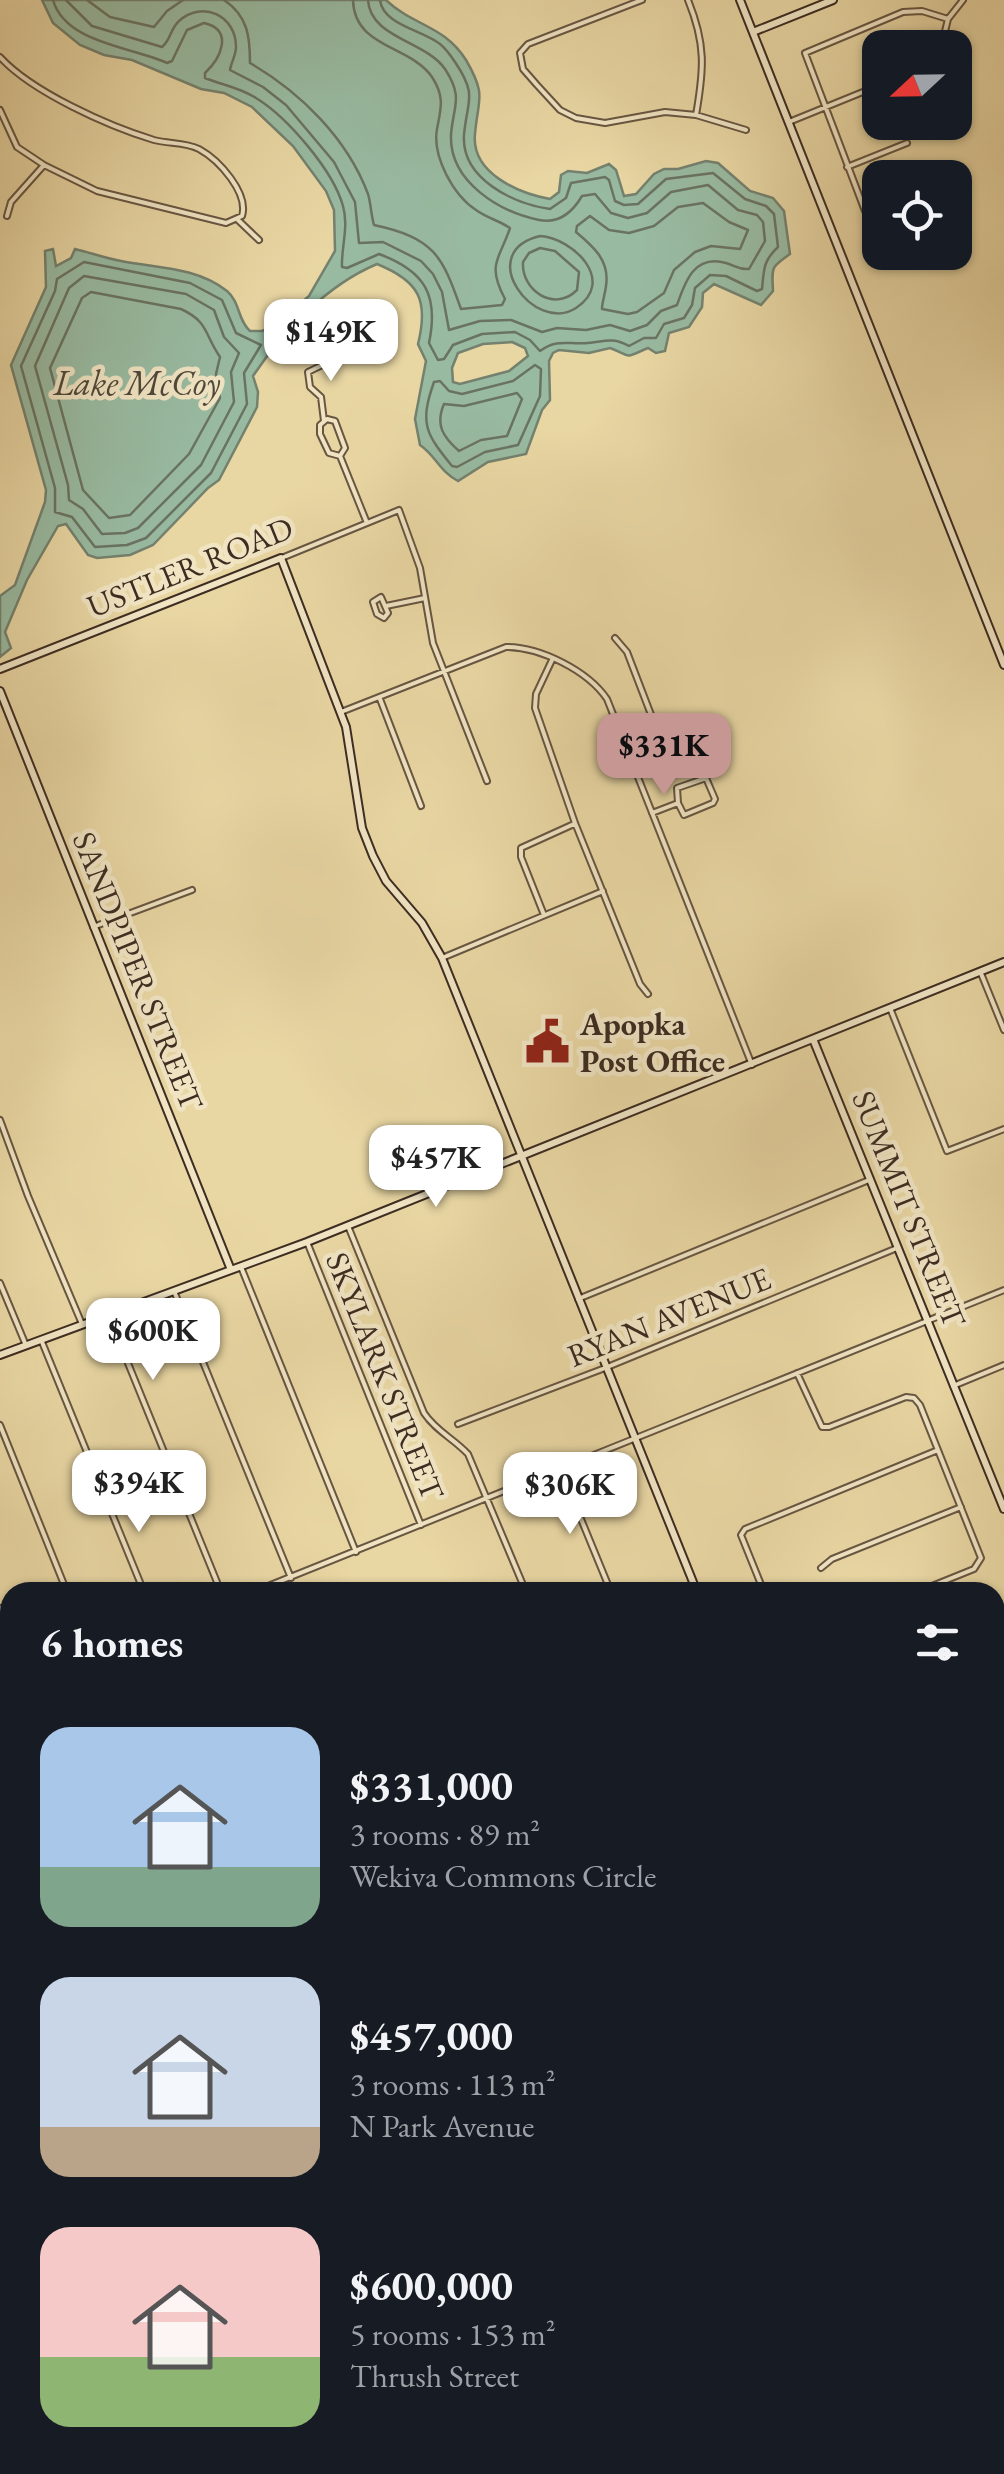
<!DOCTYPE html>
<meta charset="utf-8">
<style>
:root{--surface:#171b24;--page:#242831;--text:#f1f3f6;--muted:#9ea1a6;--accent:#c59692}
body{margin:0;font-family:"EB Garamond",serif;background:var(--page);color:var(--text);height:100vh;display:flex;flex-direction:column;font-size:38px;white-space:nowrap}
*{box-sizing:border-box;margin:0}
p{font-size:32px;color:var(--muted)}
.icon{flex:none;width:55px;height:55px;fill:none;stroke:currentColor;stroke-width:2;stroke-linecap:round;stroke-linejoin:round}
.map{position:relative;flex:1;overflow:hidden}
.drawer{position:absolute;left:0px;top:1582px;width:1005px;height:892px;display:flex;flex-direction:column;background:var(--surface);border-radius:30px 30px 0 0;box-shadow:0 2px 8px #0004}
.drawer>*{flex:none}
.needle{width:65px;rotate:248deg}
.tools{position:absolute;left:862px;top:30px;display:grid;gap:20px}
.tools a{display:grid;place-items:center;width:110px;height:110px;border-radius:20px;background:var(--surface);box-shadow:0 2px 8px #0004;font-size:50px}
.price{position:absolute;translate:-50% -85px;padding:0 22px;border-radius:20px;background:#fff;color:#222;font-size:32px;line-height:65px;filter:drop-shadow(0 2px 5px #0008)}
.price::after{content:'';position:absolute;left:50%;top:60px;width:30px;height:22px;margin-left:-15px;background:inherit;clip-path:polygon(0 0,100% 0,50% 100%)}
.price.on{background:var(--accent);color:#111}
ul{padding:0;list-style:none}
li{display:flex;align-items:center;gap:30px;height:250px;padding:0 40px}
li span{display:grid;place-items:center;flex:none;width:280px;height:200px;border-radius:30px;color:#555}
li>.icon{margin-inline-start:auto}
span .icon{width:120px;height:120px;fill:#fffc;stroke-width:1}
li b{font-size:42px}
h2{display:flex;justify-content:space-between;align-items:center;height:120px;padding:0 40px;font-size:42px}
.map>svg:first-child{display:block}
</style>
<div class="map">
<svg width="1004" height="2474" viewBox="0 0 1004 2474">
<rect width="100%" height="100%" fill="#e8d6a3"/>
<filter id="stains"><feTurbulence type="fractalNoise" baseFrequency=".002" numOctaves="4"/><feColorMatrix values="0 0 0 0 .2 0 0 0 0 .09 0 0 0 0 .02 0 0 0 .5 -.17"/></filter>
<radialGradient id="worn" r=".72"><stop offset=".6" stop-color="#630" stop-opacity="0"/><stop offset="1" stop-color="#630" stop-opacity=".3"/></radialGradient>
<path fill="#98baa1" stroke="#74816e" stroke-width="2.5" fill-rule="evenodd" d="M42 0H386C413 26 444 25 466 60 487 96 478 98 475 134 471 173 518 193 550 199L559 192 561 175 568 171 587 173 609 164 616 170 624 196 636 194 654 174 664 169H678L706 161 718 163 750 191 773 198 784 211 790 254C770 268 772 267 773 291L761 305 714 284 703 293 702 307 689 327 669 333 665 351 656 353 648 348C622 359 634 357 610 348L589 353 559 350 553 353 549 361 550 400 542 410 526 454 488 462 458 481C440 472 436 456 420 445L415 419 426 361 418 344C429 300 419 281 377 264 327 285 283 331 253 376L258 392 257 407 219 480 208 488 153 545 130 555 97 558 88 555 66 524 58 526 27 580 5 632 11 648 0 657V596L15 585 45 502 46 490 11 365 46 287 45 251 53 249 56 266 71 258 75 249C91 253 106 258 121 261 157 268 197 267 227 291 240 302 238 321 250 331H262L279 322 309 296 335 251 334 210 326 191 293 146 252 107 224 93 201 89 132 60 104 55 80 45 53 23ZM512 342 525 348 528 356 509 371 460 384 453 382 452 368 458 353 483 344Z"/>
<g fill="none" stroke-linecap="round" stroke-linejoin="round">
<path stroke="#6a7361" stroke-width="2.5" d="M53 0C65 43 132 47 167 63L172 61 187 30 204 23C234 30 221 58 205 73V78C222 85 239 87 256 98 287 117 333 170 343 206 349 227 341 248 342 267L347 268 379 254C425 271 439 295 429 343L438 360 444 359 453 345 482 334 515 332 530 340 540 351C558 338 568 345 588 343 606 341 613 337 629 346L644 338H656L664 324 684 318 692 305 695 288 710 275 726 276 757 291 762 289C764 269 763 261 778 247L774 214 766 206 745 199 713 173 666 179 638 204 624 205 615 201 609 180 605 177 571 183 566 198 550 209C514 204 461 179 464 135 467 100 478 96 455 62 451 56 445 48 440 44 423 30 383 25 380 0
M66 0 92 26 162 47C171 40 170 29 179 21 202 0 236 15 236 47 236 55 231 63 230 70L263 87 286 105 334 162 355 202 359 243 383 242 421 261 433 274 442 292 449 330 480 321 511 320 542 332 557 328 586 330 610 325 630 331 647 325 661 311 677 305C685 282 694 254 726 263 736 266 739 270 749 269L765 241 763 222 757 215 738 210 708 185 671 192 647 213 628 218 611 213 595 194 582 196C572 213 559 224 539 220 500 212 449 182 451 135 453 106 464 98 445 69 426 41 370 38 368 0
M87 0 110 17 154 27 167 11 183 0
M224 0C248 16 250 37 250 63 300 92 347 138 368 194 371 204 371 215 374 225 434 238 442 255 461 309L502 305 505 299C486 263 500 259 510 228 500 221 487 218 476 210 453 195 432 156 437 129 441 108 445 97 432 77 410 45 354 48 353 0
M703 203 729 222 748 230 740 249 711 246 695 252 674 270 664 293 637 312 628 314 602 309C602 302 605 295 606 286 610 261 594 247 576 232L577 226 590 216 609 230 629 233 654 226 678 207Z
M540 236C573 238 617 281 576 308 534 335 473 252 540 236Z
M540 248 555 251 579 272 577 290C554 313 521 290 523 262L529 253Z
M84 262 190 283 222 300 236 333 261 345 244 373 247 404 211 473 146 538 127 545 95 547 72 517 55 512V488L21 366 55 291 57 279Z
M84 276 186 294 214 310 224 337 239 353 231 372 234 402 201 465 138 528 125 533 102 534 83 509 69 500 68 485 35 366 69 288Z
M91 292 181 309C209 322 204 334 220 357L216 374 220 398 189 454 130 515 109 518 83 490 50 368 82 298Z
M535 365 541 369 540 396 518 445 485 452 457 467 452 466C426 434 419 424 434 382L440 381 449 391 462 394 513 381Z
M517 393 522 399 507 436 481 440 459 451C443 437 435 425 444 404L464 406Z"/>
<defs>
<path id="street" d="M642 0 528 44 520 53 523 69 537 85 560 110 576 118 605 123 665 112 696 115 746 130
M688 0C706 44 704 69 696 115
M941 48 948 19 963 0
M0 57C32 92 108 126 154 140 169 144 185 142 199 149 219 160 249 193 242 216L226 223 97 191 44 165 17 147 0 110
M789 122 880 85
M847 167 907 143
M865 211 805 53 903 12 922 11 948 19
M7 216 11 202 44 165
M238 220 259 240
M324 421 321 397 310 387 308 372 347 353
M340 456 345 448 335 421 327 419 320 425V434L329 453 340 456 367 523
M284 557 399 510 420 568 433 643 487 781
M381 597 388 613 384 618 377 614 373 602Z
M386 606 425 598
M615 638 627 652 668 759 636 772
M552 660 536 694 535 708 575 823 640 984 648 994
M380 699 421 806
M341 712 506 647C541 647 588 671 607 699L752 1065
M706 778 715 799 713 803 684 815 678 803 677 788Z
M652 813 678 803
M544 915 521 857V848L574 824
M93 927 192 890
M442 958 603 891
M980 971 1004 1030
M890 1008 947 1151 1004 1129
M0 1120 28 1196 82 1324
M348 1226 424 1413C436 1431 453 1438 468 1454L526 1592
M307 1242 421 1525
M241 1267 356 1552
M0 1283 25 1343
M174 1291 291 1578
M578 1299 869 1180
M108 1314 221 1592
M42 1342 144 1592
M797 1373 822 1427H829L906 1397 914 1398 920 1405 981 1558 974 1569 917 1592
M953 1386 1004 1365
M458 1424 605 1368 897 1248
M0 1425 67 1592
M560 1468 611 1592
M821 1568 832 1559 961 1507
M253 1592 1004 1290
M764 1592 741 1535 745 1529 938 1450
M0 1608 10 1634
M995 1628 1004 1629
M0 1654 10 1649
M995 1703H1004
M995 1765H1004
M0 1767 10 1755
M0 1818 10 1843
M995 1828 1004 1829
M0 1871 10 1866
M995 1929 1004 1926
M0 1942 10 1938
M0 2014 10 2010
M995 2038 1004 2060
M0 2117H10
M995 2156 1004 2153
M0 2185 10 2184
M995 2222 1004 2218
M995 2251 1004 2258
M0 2264 10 2269
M995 2390 1004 2389
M174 2465C202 2474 232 2474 260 2465
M343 2465 347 2474
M560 2465 564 2474
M773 2465 782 2474
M874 2465 877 2474
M921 2465 925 2474
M87 2474 91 2465"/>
<path id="secondary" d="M740 0 1004 665
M753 32 833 0
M0 669 281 558 346 727 362 828 373 856 386 881 422 923 442 958 697 1592
M0 691 231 1270
M813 1039 1004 1509
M0 1355 307 1242 1004 962
M995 1880 1004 1877
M995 2318 1004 2315
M995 2333 1004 2329
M584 2474 603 2465"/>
</defs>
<use href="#street" stroke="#685642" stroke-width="8"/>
<use href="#secondary" stroke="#3d2c21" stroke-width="10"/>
<use href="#street" stroke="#f0e4c3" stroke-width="4"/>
<use href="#secondary" stroke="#f0e4c3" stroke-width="6"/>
</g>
<defs>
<symbol id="civic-bare" viewBox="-9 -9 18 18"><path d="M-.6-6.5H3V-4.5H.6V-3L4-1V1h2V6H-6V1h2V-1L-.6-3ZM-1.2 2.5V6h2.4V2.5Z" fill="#8f2418" stroke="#f0e4c3" stroke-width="2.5" paint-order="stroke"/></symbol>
</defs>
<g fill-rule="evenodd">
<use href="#civic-bare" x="516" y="1010" width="63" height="63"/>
</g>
<g text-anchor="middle" stroke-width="9" stroke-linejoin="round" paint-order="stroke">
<g font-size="32" fill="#3d2c21" stroke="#f0e4c3">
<text transform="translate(190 567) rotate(-22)" y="11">USTLER ROAD</text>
<text transform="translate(138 971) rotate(68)" y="11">SANDPIPER STREET</text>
<text transform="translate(909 1209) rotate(68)" y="11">SUMMIT STREET</text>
<text transform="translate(669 1317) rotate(-22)" y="11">RYAN AVENUE</text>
<text transform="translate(385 1376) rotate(68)" y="11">SKYLARK STREET</text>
</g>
<g font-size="32" font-weight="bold" fill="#3d2c21" stroke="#f0e4c3" text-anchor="start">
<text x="580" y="1035">Apopka<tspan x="580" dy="37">Post Office</tspan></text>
</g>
<g font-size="35" font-style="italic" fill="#4f483b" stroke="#f0e4c3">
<text x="137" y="395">Lake McCoy</text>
</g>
</g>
<rect width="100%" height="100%" filter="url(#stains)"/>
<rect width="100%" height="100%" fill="url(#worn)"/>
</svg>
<div class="tools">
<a><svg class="needle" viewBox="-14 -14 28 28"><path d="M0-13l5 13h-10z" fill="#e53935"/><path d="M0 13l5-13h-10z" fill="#9ea1a6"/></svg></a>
<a><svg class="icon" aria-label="locate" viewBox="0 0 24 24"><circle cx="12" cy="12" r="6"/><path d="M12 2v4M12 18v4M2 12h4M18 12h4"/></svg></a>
</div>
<b class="price" style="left:331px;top:384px">$149K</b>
<b class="price on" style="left:664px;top:798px">$331K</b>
<b class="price" style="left:436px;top:1210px">$457K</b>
<b class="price" style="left:153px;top:1383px">$600K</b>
<b class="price" style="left:139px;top:1535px">$394K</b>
<b class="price" style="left:570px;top:1537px">$306K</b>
<section class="drawer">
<h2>6 homes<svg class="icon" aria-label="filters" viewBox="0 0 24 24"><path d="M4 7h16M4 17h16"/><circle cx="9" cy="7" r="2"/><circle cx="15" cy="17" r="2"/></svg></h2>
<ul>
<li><span style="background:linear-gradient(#a9c7e8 70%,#7fa58c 0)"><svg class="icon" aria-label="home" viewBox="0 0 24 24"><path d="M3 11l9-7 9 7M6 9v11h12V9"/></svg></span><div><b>$331,000</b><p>3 rooms · 89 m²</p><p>Wekiva Commons Circle</p></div></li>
<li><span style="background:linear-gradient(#c9d6e8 75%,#b9a48a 0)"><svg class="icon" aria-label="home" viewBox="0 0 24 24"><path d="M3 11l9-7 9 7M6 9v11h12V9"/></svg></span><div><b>$457,000</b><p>3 rooms · 113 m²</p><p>N Park Avenue</p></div></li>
<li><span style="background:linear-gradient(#f6c9c9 65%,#8fb573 0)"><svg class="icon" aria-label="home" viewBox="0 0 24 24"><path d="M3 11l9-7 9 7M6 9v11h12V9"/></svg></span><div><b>$600,000</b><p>5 rooms · 153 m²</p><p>Thrush Street</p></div></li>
</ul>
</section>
</div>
